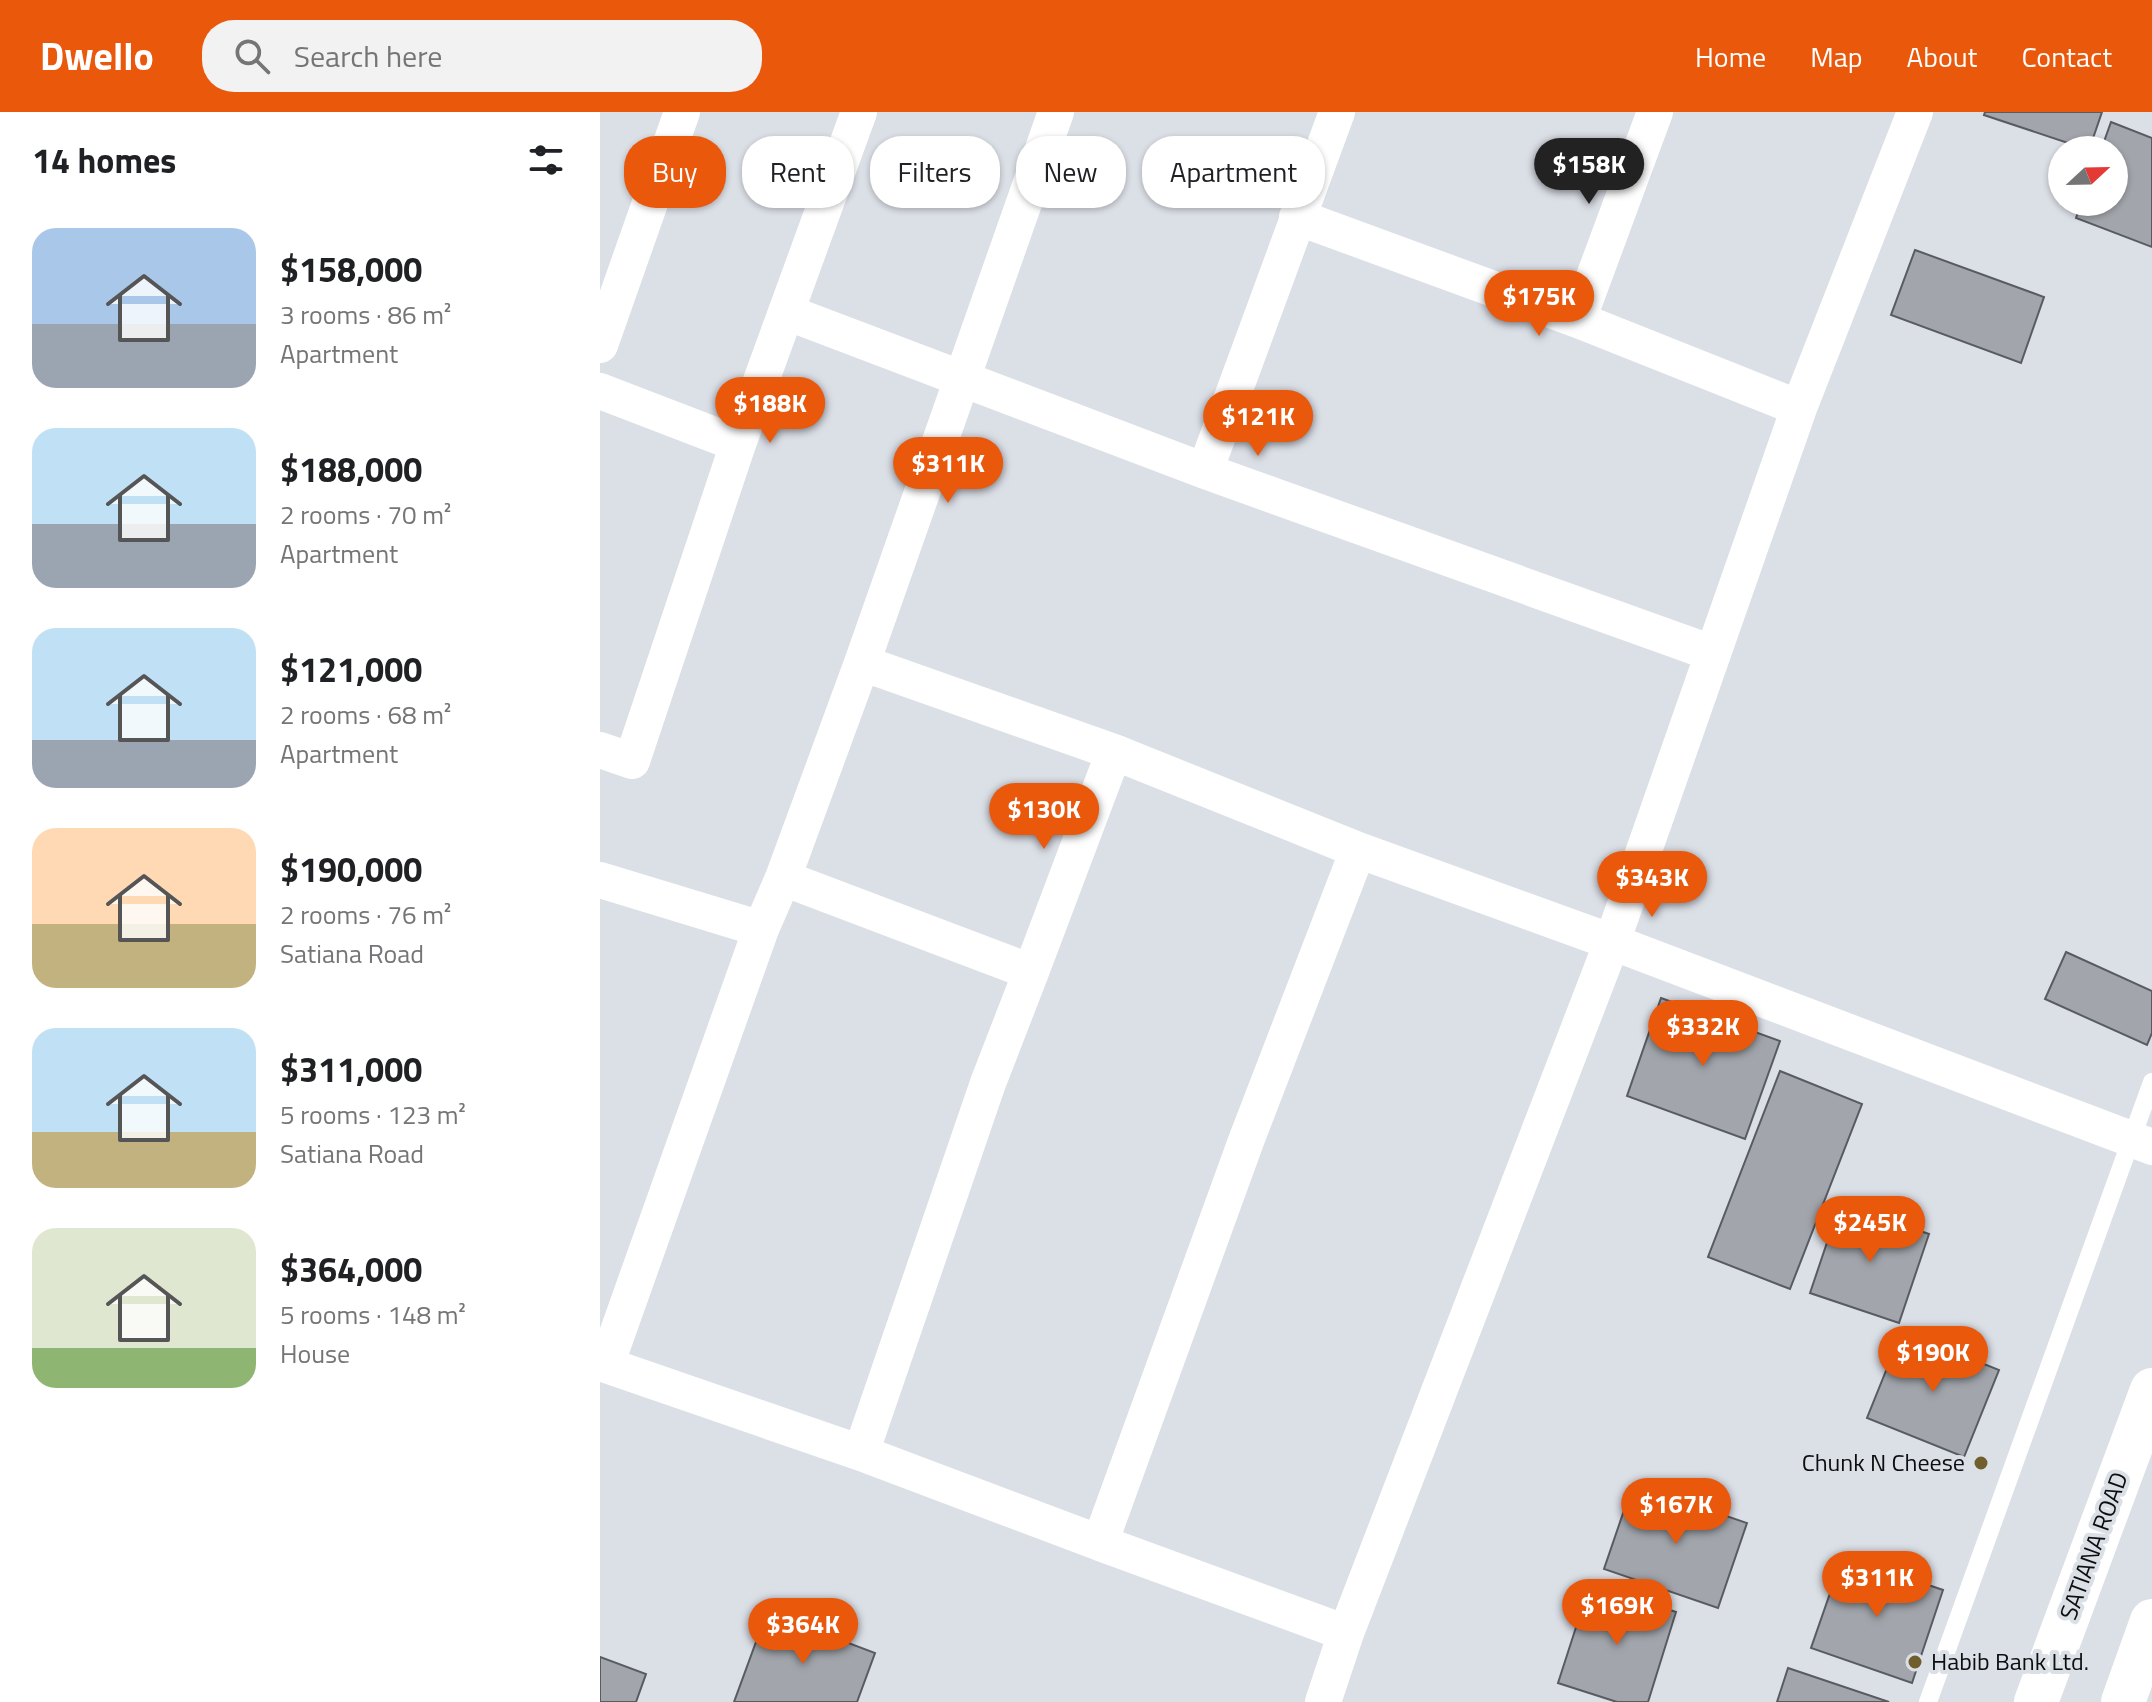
<!DOCTYPE html>
<meta charset="utf-8">
<style>
:root{--surface:#fff;--page:#f2f2f2;--text:#202124;--muted:#757577;--accent:#ea580c}
body{margin:0;font-family:"Titillium Web",sans-serif;background:var(--page);color:var(--text);height:100vh;display:flex;flex-direction:column;font-size:30px;white-space:nowrap}
*{box-sizing:border-box;margin:0}
p{font-size:26px;color:var(--muted)}
.icon{flex:none;width:44px;height:44px;fill:none;stroke:currentColor;stroke-width:2;stroke-linecap:round;stroke-linejoin:round}
.map{position:relative;flex:1;overflow:hidden}
.panel{display:flex;flex-direction:column;background:var(--surface);width:600px}
.panel>*{flex:none}
.top-card{position:absolute;left:24px;top:24px;width:760px;height:72px;display:flex;gap:16px}
.needle{width:52px;rotate:68deg}
.controls{position:absolute;left:1448px;top:24px;display:grid;gap:16px}
.controls a{display:grid;place-items:center;width:80px;height:80px;border-radius:50%;background:var(--surface);box-shadow:0 2px 6px #0004;font-size:40px}
.price{position:absolute;translate:-50% -68px;padding:0 18px;border-radius:28px;background:var(--accent);color:#fff;font-size:26px;line-height:52px;filter:drop-shadow(0 2px 4px #0008)}
.price::after{content:'';position:absolute;left:50%;top:48px;width:24px;height:18px;margin-left:-12px;background:inherit;clip-path:polygon(0 0,100% 0,50% 100%)}
.price.selected{background:#222;color:#fff}
ul{padding:0;list-style:none}
li{display:flex;align-items:center;gap:24px;height:200px;padding:0 32px}
li span{display:grid;place-items:center;flex:none;width:224px;height:160px;border-radius:24px;color:#555}
li>.icon{margin-inline-start:auto}
span .icon{width:96px;height:96px;fill:#fffc;stroke-width:1}
li b{font-size:34px}
h2{display:flex;justify-content:space-between;align-items:center;height:96px;padding:0 32px;font-size:34px}
.tag{padding:0 28px;border-radius:32px;background:var(--surface);box-shadow:0 2px 6px #0004;font-size:28px;line-height:72px}
.tag.selected{background:var(--accent);color:#fff}
header{display:flex;align-items:center;gap:48px;box-sizing:border-box;height:112px;padding:0 40px;background:var(--accent);color:#fff}
header strong{font-size:38px}
nav{display:flex;gap:44px;margin-inline-start:auto;font-size:28px}
.search{width:560px;height:72px;background:var(--page);display:flex;align-items:center;gap:20px;box-sizing:border-box;padding:0 28px;border-radius:32px;color:var(--muted);font-size:30px}
main{display:flex;flex:1;min-height:0}
.map>svg:first-child{display:block}
</style>
<header>
<strong>Dwello</strong>
<div class="search"><svg class="icon" aria-label="search" viewBox="0 0 24 24"><circle cx="10" cy="10" r="6"/><path d="M15 15l6 6"/></svg>Search here</div>
<nav><a>Home</a><a>Map</a><a>About</a><a>Contact</a></nav>
</header>
<main>
<section class="panel">
<h2>14 homes<svg class="icon" aria-label="filters" viewBox="0 0 24 24"><path d="M4 7h16M4 17h16"/><circle cx="9" cy="7" r="2"/><circle cx="15" cy="17" r="2"/></svg></h2>
<ul>
<li><span style="background:linear-gradient(#a9c7e8 60%,#9aa5b1 0)"><svg class="icon" aria-label="home" viewBox="0 0 24 24"><path d="M3 11l9-7 9 7M6 9v11h12V9"/></svg></span><div><b>$158,000</b><p>3 rooms · 86 m²</p><p>Apartment</p></div></li>
<li><span style="background:linear-gradient(#bfe0f5 60%,#9aa5b1 0)"><svg class="icon" aria-label="home" viewBox="0 0 24 24"><path d="M3 11l9-7 9 7M6 9v11h12V9"/></svg></span><div><b>$188,000</b><p>2 rooms · 70 m²</p><p>Apartment</p></div></li>
<li><span style="background:linear-gradient(#bfe0f5 70%,#9aa5b1 0)"><svg class="icon" aria-label="home" viewBox="0 0 24 24"><path d="M3 11l9-7 9 7M6 9v11h12V9"/></svg></span><div><b>$121,000</b><p>2 rooms · 68 m²</p><p>Apartment</p></div></li>
<li><span style="background:linear-gradient(#ffd9b3 60%,#c2b280 0)"><svg class="icon" aria-label="home" viewBox="0 0 24 24"><path d="M3 11l9-7 9 7M6 9v11h12V9"/></svg></span><div><b>$190,000</b><p>2 rooms · 76 m²</p><p>Satiana Road</p></div></li>
<li><span style="background:linear-gradient(#bfe0f5 65%,#c2b280 0)"><svg class="icon" aria-label="home" viewBox="0 0 24 24"><path d="M3 11l9-7 9 7M6 9v11h12V9"/></svg></span><div><b>$311,000</b><p>5 rooms · 123 m²</p><p>Satiana Road</p></div></li>
<li><span style="background:linear-gradient(#dfe7d0 75%,#8fb573 0)"><svg class="icon" aria-label="home" viewBox="0 0 24 24"><path d="M3 11l9-7 9 7M6 9v11h12V9"/></svg></span><div><b>$364,000</b><p>5 rooms · 148 m²</p><p>House</p></div></li>
</ul>
</section>
<div class="map">
<svg width="1552" height="1590" viewBox="0 0 1552 1590">
<rect width="100%" height="100%" fill="#dbdfe6"/>
<path fill="#a2a6ac" stroke="#585c62" stroke-width="2" d="M1385 0H1502L1489 38 1384 3Z
M1511 10 1552 26V135L1476 106 1482 90H1514V38H1501Z
M1315 138 1444 185 1421 251 1291 203Z
M1466 840 1552 879V921L1547 933 1445 887Z
M1061 886 1180 929 1145 1027 1027 984Z
M1180 959 1262 992 1190 1177 1108 1145Z
M1240 1092 1329 1122 1299 1211 1210 1181Z
M1302 1219 1399 1258 1364 1345 1267 1306Z
M1033 1372 1147 1411 1118 1496 1004 1457Z
M1243 1444 1343 1478 1312 1571 1211 1536Z
M990 1472 1076 1500 1048 1590H1017L958 1571Z
M167 1500 275 1541 257 1590H134Z
M0 1545 46 1562 36 1590H0Z
M1188 1556 1289 1590H1177Z"/>
<g fill="none" stroke-linecap="round" stroke-linejoin="round">
<path stroke="#fff" stroke-width="18" d="M1328 1590 1552 970"/>
<path stroke="#fff" stroke-width="36" d="M697 105 978 208 1199 296
M186 200 605 359 1112 541
M978 208 1055 0
M0 233 82 0
M0 279 138 332
M605 359 737 0
M262 551 514 640 758 738 1012 830 1552 1035
M0 638 32 649 138 332 259 0
M183 766 262 551 456 0
M0 768 161 817
M431 860 514 640
M261 1341 388 971 431 860 183 766 161 817 6 1253 261 1341 500 1431 646 1029 758 738
M500 1431 746 1521
M723 1590 746 1521 1012 830 1199 296 1315 0"/>
<path stroke="#fff" stroke-width="44" d="M1436 1590 1552 1278
M1523 1590 1552 1509"/>
</g>
<g fill="#705e2c" stroke="#dbdfe6" stroke-width="3">
<circle cx="1381" cy="1351" r="8"/>
<circle cx="1315" cy="1550" r="8"/>
</g>
<g text-anchor="middle" stroke-width="8" stroke-linejoin="round" paint-order="stroke">
<g font-size="24" fill="#0c0e10" stroke="#dbdfe6" text-anchor="end">
<text x="1365" y="1359">Chunk N Cheese</text>
<text x="1331" y="1558" text-anchor="start">Habib Bank Ltd.</text>
</g>
<g font-size="24" fill="#0c0e10" stroke="#dbdfe6">
<text transform="translate(1494 1434) rotate(-70)" y="8">SATIANA ROAD</text>
</g>
</g>
</svg>
<div class="controls">
<a><svg class="needle" viewBox="-14 -14 28 28"><path d="M0-13l5 13h-10z" fill="#e53935"/><path d="M0 13l5-13h-10z" fill="#757577"/></svg></a>
</div>
<b class="price selected" style="left:989px;top:94px">$158K</b>
<b class="price" style="left:939px;top:226px">$175K</b>
<b class="price" style="left:170px;top:333px">$188K</b>
<b class="price" style="left:658px;top:346px">$121K</b>
<b class="price" style="left:348px;top:393px">$311K</b>
<b class="price" style="left:444px;top:739px">$130K</b>
<b class="price" style="left:1052px;top:807px">$343K</b>
<b class="price" style="left:1103px;top:956px">$332K</b>
<b class="price" style="left:1270px;top:1152px">$245K</b>
<b class="price" style="left:1333px;top:1282px">$190K</b>
<b class="price" style="left:1076px;top:1434px">$167K</b>
<b class="price" style="left:1277px;top:1507px">$311K</b>
<b class="price" style="left:1017px;top:1535px">$169K</b>
<b class="price" style="left:203px;top:1554px">$364K</b>
<div class="top-card">
<a class="tag selected">Buy</a>
<a class="tag">Rent</a>
<a class="tag">Filters</a>
<a class="tag">New</a>
<a class="tag">Apartment</a>
</div>
</div>
</main>
